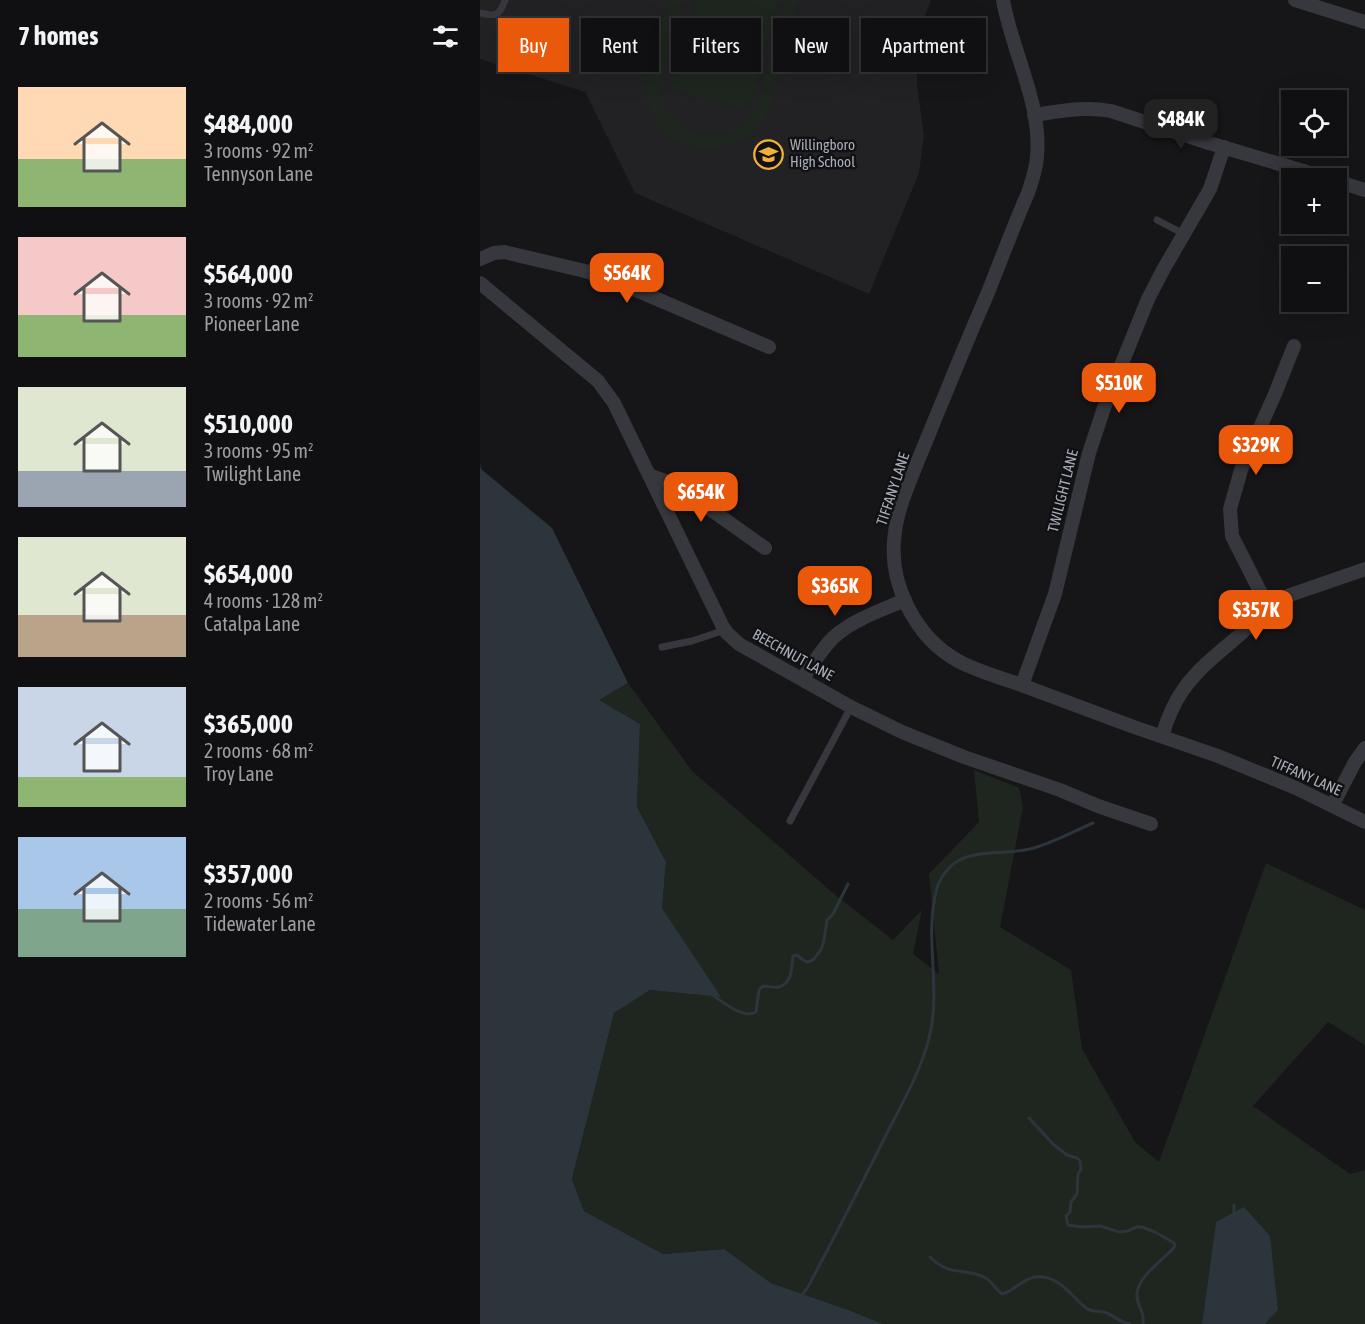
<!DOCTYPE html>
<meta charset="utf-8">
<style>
:root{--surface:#101012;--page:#1e1e20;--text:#f1f3f6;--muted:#9c9d9f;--line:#303032;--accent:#ea580c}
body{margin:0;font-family:"Asap Condensed",sans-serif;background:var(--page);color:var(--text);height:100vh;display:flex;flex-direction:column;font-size:22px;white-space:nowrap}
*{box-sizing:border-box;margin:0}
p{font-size:20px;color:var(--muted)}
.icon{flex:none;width:33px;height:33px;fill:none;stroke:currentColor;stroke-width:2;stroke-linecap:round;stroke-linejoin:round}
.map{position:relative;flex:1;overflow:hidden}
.drawer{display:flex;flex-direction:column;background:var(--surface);width:480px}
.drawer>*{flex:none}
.banner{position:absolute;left:18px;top:18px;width:570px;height:54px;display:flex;gap:12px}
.tools{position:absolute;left:801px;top:90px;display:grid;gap:12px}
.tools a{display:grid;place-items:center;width:66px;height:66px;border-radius:0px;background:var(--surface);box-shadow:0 6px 24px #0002,0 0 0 2px var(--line);font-size:30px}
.price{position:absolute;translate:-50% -51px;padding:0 14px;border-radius:12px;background:var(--accent);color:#fff;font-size:20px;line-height:39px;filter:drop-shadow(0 2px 3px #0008)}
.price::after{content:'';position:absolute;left:50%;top:36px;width:18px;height:14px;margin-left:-9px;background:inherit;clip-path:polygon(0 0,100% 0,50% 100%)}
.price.on{background:#222;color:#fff}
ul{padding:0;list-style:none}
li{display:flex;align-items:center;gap:18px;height:150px;padding:0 18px}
li span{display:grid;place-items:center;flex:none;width:168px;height:120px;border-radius:0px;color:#555}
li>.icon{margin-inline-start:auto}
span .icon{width:72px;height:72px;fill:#fffc;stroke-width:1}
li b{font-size:26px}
h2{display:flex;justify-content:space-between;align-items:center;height:72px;padding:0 18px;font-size:26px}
.chip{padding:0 21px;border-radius:0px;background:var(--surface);box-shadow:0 6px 24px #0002,0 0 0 2px var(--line);font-size:21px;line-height:54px}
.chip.on{background:var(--accent);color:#fff}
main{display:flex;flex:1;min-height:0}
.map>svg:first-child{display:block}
</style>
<main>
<section class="drawer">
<h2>7 homes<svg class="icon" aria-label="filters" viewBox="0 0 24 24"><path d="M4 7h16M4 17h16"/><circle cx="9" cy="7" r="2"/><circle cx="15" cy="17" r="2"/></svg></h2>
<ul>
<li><span style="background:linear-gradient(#ffd9b3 60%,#8fb573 0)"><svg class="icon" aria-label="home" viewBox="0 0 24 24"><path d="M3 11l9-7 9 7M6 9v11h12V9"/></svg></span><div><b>$484,000</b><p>3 rooms · 92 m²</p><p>Tennyson Lane</p></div></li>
<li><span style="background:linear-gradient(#f6c9c9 65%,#8fb573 0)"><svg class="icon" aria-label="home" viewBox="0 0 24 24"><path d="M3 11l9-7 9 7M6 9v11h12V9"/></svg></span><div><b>$564,000</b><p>3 rooms · 92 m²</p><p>Pioneer Lane</p></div></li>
<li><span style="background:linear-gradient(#dfe7d0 70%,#9aa5b1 0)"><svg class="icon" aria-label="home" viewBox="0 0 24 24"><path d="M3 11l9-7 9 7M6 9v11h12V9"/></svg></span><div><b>$510,000</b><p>3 rooms · 95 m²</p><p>Twilight Lane</p></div></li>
<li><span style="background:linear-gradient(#dfe7d0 65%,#b9a48a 0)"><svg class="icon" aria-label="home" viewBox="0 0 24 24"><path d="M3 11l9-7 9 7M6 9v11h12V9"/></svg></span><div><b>$654,000</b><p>4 rooms · 128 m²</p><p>Catalpa Lane</p></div></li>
<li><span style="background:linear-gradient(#c9d6e8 75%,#8fb573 0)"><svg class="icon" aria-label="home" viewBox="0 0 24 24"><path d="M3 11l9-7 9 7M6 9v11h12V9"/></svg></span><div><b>$365,000</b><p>2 rooms · 68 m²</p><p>Troy Lane</p></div></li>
<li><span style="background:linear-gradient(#a9c7e8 60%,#7fa58c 0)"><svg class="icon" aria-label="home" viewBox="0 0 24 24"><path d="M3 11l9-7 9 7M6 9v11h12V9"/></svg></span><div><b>$357,000</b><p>2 rooms · 56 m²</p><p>Tidewater Lane</p></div></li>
</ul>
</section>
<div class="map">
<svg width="885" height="1324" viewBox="0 0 885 1324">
<rect width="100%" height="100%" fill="#161618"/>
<path fill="#222225" d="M0 0H451L437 37V86L444 135 439 173 389 294 155 193 105 92 0 59Z"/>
<path fill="#1e261f" d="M188 0H203L182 77 181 96 187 111 196 122 210 131 225 135 241 134 251 131 265 121 273 111 278 99 305 0H320L289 109C263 166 180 161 167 99 162 74 181 26 188 0Z
M215 0H299L269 111 190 88Z
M148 683 212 771 353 893 413 940 442 910 433 954 459 974 449 874 499 822 494 770 539 788 543 807 520 927 591 970 602 1049 655 1142 679 1162 786 863 885 910V1045L848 1022 773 1106 870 1174 885 1170V1324H785L798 1310 736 1222 722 1324H403L371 1311 291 1283 244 1249 183 1254 104 1211 92 1179 134 1013 170 990 241 997 182 908 186 862 157 807 160 724 118 700Z"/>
<path fill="#2c353c" d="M0 463 1 469 72 528 148 683 119 700 160 724 157 807 186 862 182 908 241 997 170 990 134 1013 92 1179 104 1211 183 1254 244 1249 291 1283 371 1311 403 1324H0Z
M764 1207 790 1236 798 1310 785 1324H722L736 1222Z"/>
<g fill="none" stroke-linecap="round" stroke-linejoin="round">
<path stroke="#2c353c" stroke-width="3" d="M231 994C242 1001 263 1020 276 1012L279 990 283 986C288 986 294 988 299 987 312 984 312 966 313 956L317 955 323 960 327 962 333 960 341 950 344 940 347 920 353 914 368 884
M549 1118 573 1144 587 1155 597 1158 600 1161 601 1169 598 1174 597 1194 591 1202 590 1212 586 1216 588 1225 602 1227 620 1226 639 1232 648 1231 656 1227H662L677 1233 694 1243 695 1246 693 1249C681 1261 655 1279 657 1297 658 1307 665 1313 663 1324
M754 1205V1216
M450 1257C470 1277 483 1267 504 1277 512 1281 515 1289 522 1294 534 1292 541 1279 555 1277 578 1274 590 1295 606 1308 611 1312 618 1311 624 1312 634 1315 640 1323 650 1324
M322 1295 328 1287C355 1236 381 1185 407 1133 424 1100 444 1066 451 1029 460 983 444 934 457 888 459 880 465 872 471 866 490 848 526 855 550 849 571 844 592 832 613 823"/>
<path stroke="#37383d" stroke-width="7" d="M0 13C15 17 20 16 25 0
M677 220 704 234
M182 647 212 641 245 630
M310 821 371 707"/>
<path stroke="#37383d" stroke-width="14" d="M523 0C532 52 562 103 557 157 556 170 552 181 548 193 534 225 522 257 509 290 494 325 479 360 465 395 456 416 448 437 439 458 430 482 418 506 415 532 407 582 435 638 480 662 498 671 517 677 536 683L654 727 738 756 816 788 885 822
M815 0 885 22
M554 115C581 111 605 106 631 111L729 143 847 178
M856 181 885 190
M0 259 14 253 24 252 105 271 128 278 289 347
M0 283 118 381 134 403 243 627 247 633 259 644 371 707 422 732 484 757 580 790 618 806 671 824
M169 475 196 485 285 548
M789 609 752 536 750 509 761 470 795 394 814 346
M322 679C332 666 342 648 354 637 372 620 402 610 425 600
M542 685 575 594 609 453 625 405 668 299 683 270 730 189 744 147
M682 736C687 720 693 704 703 690 717 670 737 654 756 638 773 623 789 606 810 595L885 569
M852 806 875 762 885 748"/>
</g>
<defs>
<symbol id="school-ring" viewBox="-11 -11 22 22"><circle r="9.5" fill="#111113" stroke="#f2b134" stroke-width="1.5"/><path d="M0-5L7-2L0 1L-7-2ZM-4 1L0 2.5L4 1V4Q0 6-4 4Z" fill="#f2b134"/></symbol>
</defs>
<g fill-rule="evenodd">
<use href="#school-ring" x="272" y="138" width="33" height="33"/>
</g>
<g text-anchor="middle" stroke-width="5" stroke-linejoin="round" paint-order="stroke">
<g font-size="15" fill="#a8adb8" stroke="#111113" text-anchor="start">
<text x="310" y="150">Willingboro<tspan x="310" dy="17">High School</tspan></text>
</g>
<g font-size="15" fill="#a8adb8" stroke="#111113">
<text transform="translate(413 489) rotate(-72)" y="5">TIFFANY LANE</text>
<text transform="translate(583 491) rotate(-76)" y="5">TWILIGHT LANE</text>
<text transform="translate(313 655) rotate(29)" y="5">BEECHNUT LANE</text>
<text transform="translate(826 776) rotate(24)" y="5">TIFFANY LANE</text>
</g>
</g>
</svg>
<div class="tools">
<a><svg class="icon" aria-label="locate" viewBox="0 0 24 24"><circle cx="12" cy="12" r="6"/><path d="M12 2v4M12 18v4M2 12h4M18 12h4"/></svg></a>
<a>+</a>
<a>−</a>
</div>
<b class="price on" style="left:701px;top:150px">$484K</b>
<b class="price" style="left:147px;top:304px">$564K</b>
<b class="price" style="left:639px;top:414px">$510K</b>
<b class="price" style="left:776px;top:476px">$329K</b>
<b class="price" style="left:221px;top:523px">$654K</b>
<b class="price" style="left:355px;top:617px">$365K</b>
<b class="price" style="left:776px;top:641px">$357K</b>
<div class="banner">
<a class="chip on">Buy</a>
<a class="chip">Rent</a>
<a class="chip">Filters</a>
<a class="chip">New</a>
<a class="chip">Apartment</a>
</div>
</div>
</main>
